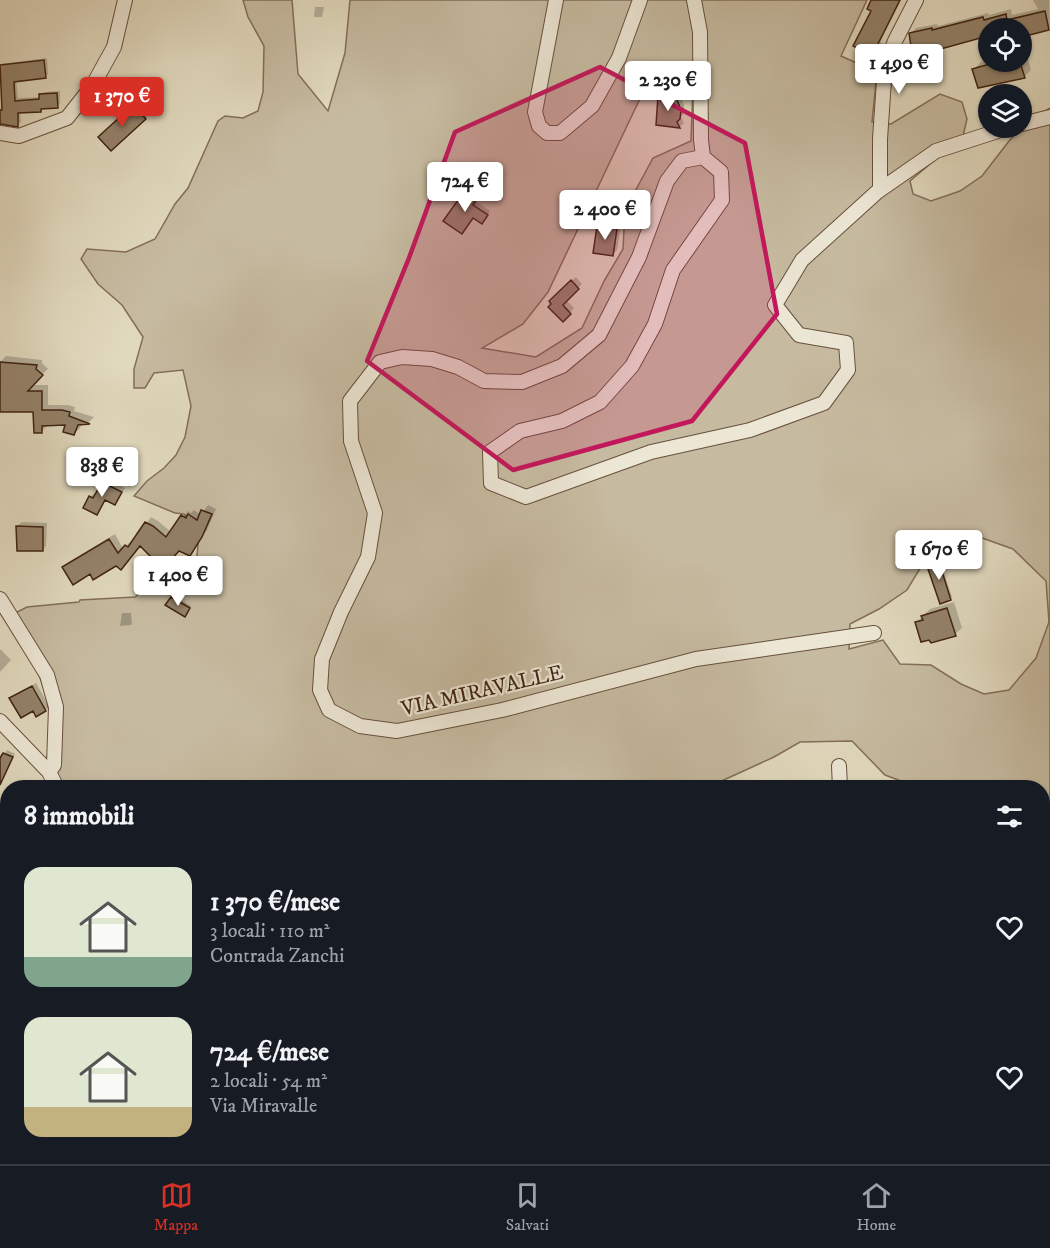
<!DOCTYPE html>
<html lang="it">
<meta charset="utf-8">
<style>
:root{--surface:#171b24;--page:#20242c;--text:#f1f3f6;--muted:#9ea1a6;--line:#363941;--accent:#d93025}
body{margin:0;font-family:"IM FELL DW Pica",serif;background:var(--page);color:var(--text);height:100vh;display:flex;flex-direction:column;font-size:22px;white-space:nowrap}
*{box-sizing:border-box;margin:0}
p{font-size:20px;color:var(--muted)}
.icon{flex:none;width:33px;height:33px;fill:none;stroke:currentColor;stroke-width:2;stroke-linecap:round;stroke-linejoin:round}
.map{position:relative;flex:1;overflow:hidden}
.details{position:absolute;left:0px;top:780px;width:1050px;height:384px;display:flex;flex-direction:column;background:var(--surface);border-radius:24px 24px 0 0;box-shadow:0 2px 4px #0004}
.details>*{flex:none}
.buttons{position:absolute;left:978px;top:18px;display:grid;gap:12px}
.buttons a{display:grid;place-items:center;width:54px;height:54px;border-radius:50%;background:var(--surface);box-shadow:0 2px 4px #0004;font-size:30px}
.price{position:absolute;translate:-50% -51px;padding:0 14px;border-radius:6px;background:#fff;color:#222;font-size:20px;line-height:39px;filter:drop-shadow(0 2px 3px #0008)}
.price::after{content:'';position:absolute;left:50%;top:36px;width:18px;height:14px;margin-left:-9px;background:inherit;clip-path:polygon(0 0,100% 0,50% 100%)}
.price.selected{background:var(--accent);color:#fff}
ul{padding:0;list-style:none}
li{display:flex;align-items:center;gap:18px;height:150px;padding:0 24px}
li span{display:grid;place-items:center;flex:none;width:168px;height:120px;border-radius:18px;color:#555}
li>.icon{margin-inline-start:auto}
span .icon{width:72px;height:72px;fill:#fffc;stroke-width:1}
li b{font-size:26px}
h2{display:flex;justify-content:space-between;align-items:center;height:72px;padding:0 24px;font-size:26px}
.tabs{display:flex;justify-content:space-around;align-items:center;height:84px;border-top:2px solid var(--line);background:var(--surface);font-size:16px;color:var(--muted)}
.tabs a{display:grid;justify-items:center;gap:3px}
.tabs .selected{color:var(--accent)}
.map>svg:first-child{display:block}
</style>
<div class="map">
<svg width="1050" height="1164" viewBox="0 0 1050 1164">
<rect width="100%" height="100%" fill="#e1d9be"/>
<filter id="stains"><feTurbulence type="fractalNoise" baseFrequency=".00333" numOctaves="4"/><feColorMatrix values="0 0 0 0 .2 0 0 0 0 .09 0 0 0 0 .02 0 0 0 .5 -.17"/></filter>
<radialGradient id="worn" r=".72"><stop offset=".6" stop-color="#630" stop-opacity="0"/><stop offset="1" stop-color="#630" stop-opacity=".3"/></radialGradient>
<path fill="#c6baa0" stroke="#836e58" stroke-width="1.5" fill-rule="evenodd" d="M243 0H292L298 74 328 111 345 53 350 0H867L841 56 877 72 872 122 891 124 940 94 962 102 967 119 963 136 910 181 913 194 931 201 960 191 982 176 1009 141 1029 120 1050 108V1164H982L976 1157 1042 1156V788L917 787 885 775 852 741 800 742 774 757 715 784 712 787H65L47 758C60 705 33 660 11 615L27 607 79 602 80 600 135 597 159 579 185 592 196 568 199 532 184 514 175 513 134 496 147 481 164 468 176 455 185 437 191 406 183 370 154 373 145 388H134V369L143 337 122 305 98 284 81 259 87 249 126 252 155 239 175 204 188 188 218 121 225 116 243 118 258 111 263 92 264 46 248 17ZM646 86 693 87 691 141 653 158 625 210 623 249 604 281 582 328 536 357 482 348 523 324 548 292ZM968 533 1013 549 1046 581 1049 622 1036 658 1009 690 984 694 961 684 931 665 900 664 883 640 849 649 850 624 879 609 907 590 937 540Z
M0 866H8L7 960 0 963Z
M7 985V1106H0V987Z
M153 1156H636V1157L634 1164H134Z
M730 1157H920L911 1164H745Z"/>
<path fill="#0003" d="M873 0H901L880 42 884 44 873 68 867 74Z
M1033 0H1049L1050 27 1048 28 1022 35V28H988V37V35L938 46 910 34 916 28 937 24 938 26 988 13 989 15 1011 9 1012 15 1038 9Z
M315 7H324L322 17H314Z
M1026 53 1031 70 1024 77 974 69 981 62 988 60 1022 62V54Z
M47 58 48 74 45 77 16 80 18 98 41 97 44 92 60 91V103L57 106 44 107 40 110 20 112 21 122 18 125 0 123V109L3 107 0 64Z
M664 92 680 94 684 105V113L681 117 684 123 680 127 657 124 660 97Z
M140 100 151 112 145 118 107 130Z
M470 186 480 193 475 201 490 211 485 218 474 216 446 220Z
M603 222 621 225 617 250 613 254 598 226Z
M576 277 582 284 566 300 574 308 563 320 551 301Z
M6 356 42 360V363L48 369 31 385H48V405H68L75 407 74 411 94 417 89 422 82 423 80 428 74 434 67 424 48 425 42 431 34 411 0 410V362Z
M107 478 125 488 115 503 106 499 96 513 90 497 94 493 97 494Z
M208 505 216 509 207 530 189 554 179 549 141 545 116 564 90 572 64 567 69 562 115 534 123 549 131 541 133 542 151 517 158 521 171 532 188 511 191 513 194 510 201 515Z
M22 522 47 523 46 546 42 550 17 526Z
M939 558 952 597 941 602 930 562Z
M174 596 191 606 187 614 167 605Z
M954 602 962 628 955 634 916 623 930 609Z
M122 613H131L132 624 131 625 120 626Z
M0 649 11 660 0 672Z
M36 683 49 706 45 710 33 709 11 699Z
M7 750 15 754 0 782V757L2 758Z
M7 812H8V852L0 849V820Z
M5 1129H8V1154H0V1136Z
M662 1156H691L700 1164H669L661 1159Z
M936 1156H974L967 1164H942Z"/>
<path fill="#94826a" stroke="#402310" stroke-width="1.5" d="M871 0H900L876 48 880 50 867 76 858 71 867 53 853 46 871 11 867 9Z
M1045 11 1049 30 1022 37V28H988V36L937 50V47L912 53 909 33 932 28V30L983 17 984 20 1006 14 1007 20Z
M44 60 46 78 14 82 15 101 39 99V94L57 93 58 108 41 109V112L18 113V127L0 124V110H2L0 65Z
M997 62V64L1020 62 1025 78 978 88 972 69Z
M658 96 676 97 681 110 680 119 677 122 680 128 656 125Z
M133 105 146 119 111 151 98 137Z
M466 189 478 197 473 205 488 215 482 224 473 218 462 234 443 221Z
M597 226 617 229 613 256 593 253Z
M571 280 579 289 563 305 571 314 563 322 548 307 551 304 549 301Z
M0 362 37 365 36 369 43 375 28 391H42V410H62L70 412 69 416 90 424 78 425 74 435 63 432 65 425 42 426V433H34L33 412H0Z
M102 482 122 492 115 505 105 500 97 515 83 508 89 496 93 498Z
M201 510 212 514 202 537 190 556 179 551 163 569 140 546 121 570 116 566 93 580 90 574 73 585 62 567 109 539 118 553 125 545 128 547 145 522 153 526 166 537 181 515 186 518 188 514 197 520Z
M16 526 43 527V551H17Z
M938 559 951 600 940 604 926 563Z
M171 597 190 608 185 617 165 605Z
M947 608 956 636 931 643 929 640 921 642 915 622 923 620 921 616Z
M32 686 46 711 36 717 33 711 21 718 9 698Z
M3 753 13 757 0 785V758Z"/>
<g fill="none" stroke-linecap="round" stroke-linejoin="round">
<defs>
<path id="minor" d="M556 0 535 112 539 126 547 133H560L592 106 619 58 640 0
M694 0 700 32 701 140 703 157 682 161 667 181 639 257 599 335 562 366 522 382 484 381 458 367 432 359 402 357 380 362 350 401 351 441 375 513 368 557 341 612 322 659 320 690 329 710 360 726 397 731 502 710 696 659 874 633
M1022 124 1050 117
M0 133 19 136 67 118 93 85 114 47 125 0
M703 157 721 172 722 200 673 270 655 324 632 366 600 402 562 421 520 431 490 452 491 483 526 497 651 452 750 430 824 403 848 370 846 343 799 335 775 305 802 260 877 192 936 151 1007 128
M880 190V139L885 66 895 41 916 0
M0 599 47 675 56 707 54 765 49 772
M0 721 49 772 57 788
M839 766 840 788
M0 977 8 975
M701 1156 709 1164"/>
</defs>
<use href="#minor" stroke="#68503c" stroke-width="16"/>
<use href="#minor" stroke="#ece6d5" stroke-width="14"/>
</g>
<path fill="#c2185b" fill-opacity="0.2" stroke="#c2185b" stroke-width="4.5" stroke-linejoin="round" d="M600 67 745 143 777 314 692 421 513 470 367 361 409 258 455 132Z"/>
<g text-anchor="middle" stroke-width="4.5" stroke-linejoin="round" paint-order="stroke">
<g font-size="21" fill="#402310" stroke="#ece6d5">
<text transform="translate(482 690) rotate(-13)" y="7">VIA MIRAVALLE</text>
</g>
</g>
<rect width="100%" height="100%" filter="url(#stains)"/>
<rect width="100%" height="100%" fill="url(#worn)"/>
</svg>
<div class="buttons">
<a><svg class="icon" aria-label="locate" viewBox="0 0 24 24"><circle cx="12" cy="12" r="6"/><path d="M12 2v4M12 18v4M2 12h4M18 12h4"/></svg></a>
<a><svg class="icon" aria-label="layers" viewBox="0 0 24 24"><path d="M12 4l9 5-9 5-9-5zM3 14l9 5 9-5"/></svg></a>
</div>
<b class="price" style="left:899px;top:95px">1 490 €</b>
<b class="price" style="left:668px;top:112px">2 230 €</b>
<b class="price selected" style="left:122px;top:128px">1 370 €</b>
<b class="price" style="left:465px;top:213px">724 €</b>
<b class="price" style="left:605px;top:241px">2 400 €</b>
<b class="price" style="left:102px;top:498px">838 €</b>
<b class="price" style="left:939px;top:581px">1 670 €</b>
<b class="price" style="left:178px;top:607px">1 400 €</b>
<section class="details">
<h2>8 immobili<svg class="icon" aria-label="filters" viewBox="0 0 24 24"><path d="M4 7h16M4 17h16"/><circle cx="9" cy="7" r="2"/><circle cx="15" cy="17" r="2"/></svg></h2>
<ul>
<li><span style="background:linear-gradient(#dfe7d0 75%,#7fa58c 0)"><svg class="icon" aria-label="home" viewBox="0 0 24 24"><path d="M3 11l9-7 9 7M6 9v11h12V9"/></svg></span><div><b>1 370 €/mese</b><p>3 locali · 110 m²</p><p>Contrada Zanchi</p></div><svg class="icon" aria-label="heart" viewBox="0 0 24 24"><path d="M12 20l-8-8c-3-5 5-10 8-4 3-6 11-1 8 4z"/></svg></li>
<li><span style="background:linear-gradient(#dfe7d0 75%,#c2b280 0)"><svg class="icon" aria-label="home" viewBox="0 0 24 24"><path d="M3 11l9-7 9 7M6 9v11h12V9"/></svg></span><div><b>724 €/mese</b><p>2 locali · 54 m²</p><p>Via Miravalle</p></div><svg class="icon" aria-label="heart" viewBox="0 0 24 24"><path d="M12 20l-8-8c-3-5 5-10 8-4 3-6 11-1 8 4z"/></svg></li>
</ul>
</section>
</div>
<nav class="tabs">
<a class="selected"><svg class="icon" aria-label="map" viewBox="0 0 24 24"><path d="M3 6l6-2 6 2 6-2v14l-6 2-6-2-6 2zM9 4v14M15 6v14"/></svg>Mappa</a>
<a><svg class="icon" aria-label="saved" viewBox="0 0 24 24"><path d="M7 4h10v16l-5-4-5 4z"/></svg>Salvati</a>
<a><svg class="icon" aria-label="home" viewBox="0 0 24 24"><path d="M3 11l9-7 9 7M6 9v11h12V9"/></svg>Home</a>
</nav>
